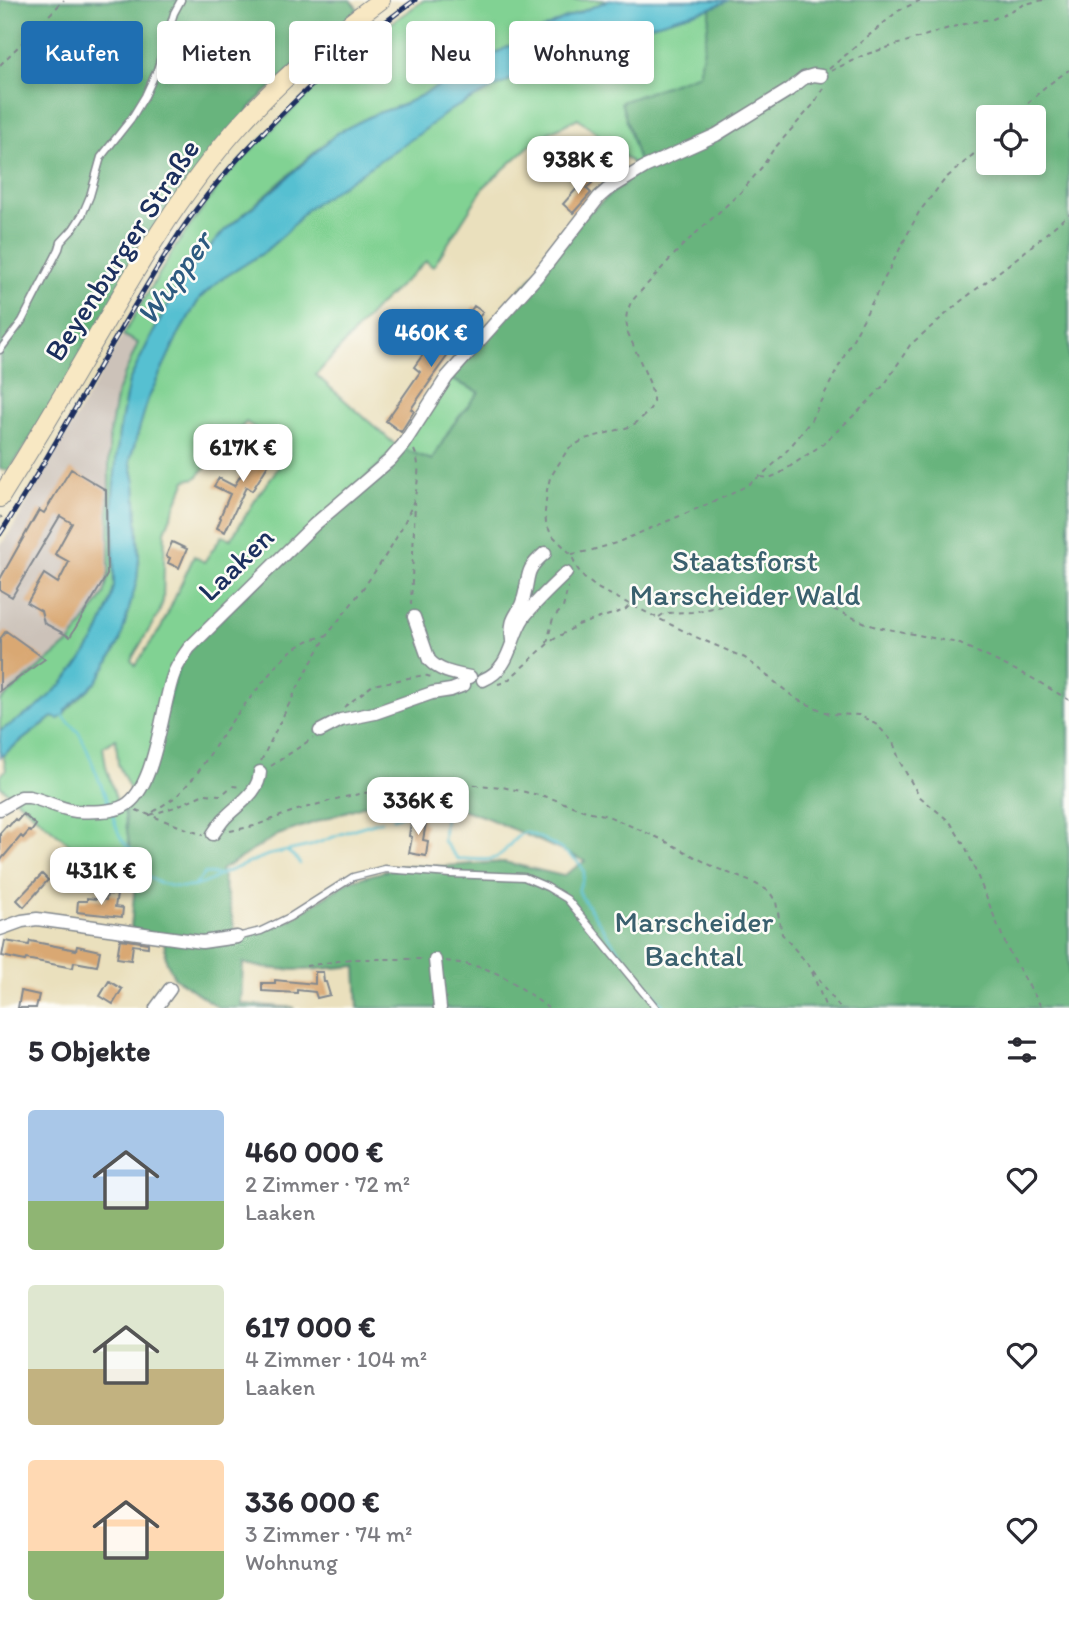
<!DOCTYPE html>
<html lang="de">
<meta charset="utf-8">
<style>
:root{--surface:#fff;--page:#f7f7f7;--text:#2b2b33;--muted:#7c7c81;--accent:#1f6fb2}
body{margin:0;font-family:Itim,sans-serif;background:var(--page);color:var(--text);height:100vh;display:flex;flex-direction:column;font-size:26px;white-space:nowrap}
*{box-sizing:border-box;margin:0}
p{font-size:23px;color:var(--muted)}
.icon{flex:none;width:38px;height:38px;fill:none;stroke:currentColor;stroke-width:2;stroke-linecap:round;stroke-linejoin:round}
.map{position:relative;height:1008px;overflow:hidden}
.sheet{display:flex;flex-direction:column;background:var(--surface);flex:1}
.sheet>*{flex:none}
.banner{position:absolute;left:21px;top:21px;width:700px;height:63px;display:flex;gap:14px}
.controls{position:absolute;left:976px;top:105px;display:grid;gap:14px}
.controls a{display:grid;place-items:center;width:70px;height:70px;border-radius:7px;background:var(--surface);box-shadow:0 4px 10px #0003;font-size:35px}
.price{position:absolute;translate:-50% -60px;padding:0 16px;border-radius:14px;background:#fff;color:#222;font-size:23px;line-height:46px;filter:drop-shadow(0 2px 4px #0008)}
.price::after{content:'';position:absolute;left:50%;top:42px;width:21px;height:16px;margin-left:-10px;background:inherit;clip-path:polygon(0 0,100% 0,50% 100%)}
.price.active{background:var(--accent);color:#fff}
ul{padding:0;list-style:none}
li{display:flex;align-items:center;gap:21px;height:175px;padding:0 28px}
li span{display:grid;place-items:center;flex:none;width:196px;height:140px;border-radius:7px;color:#555}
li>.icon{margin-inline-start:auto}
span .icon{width:84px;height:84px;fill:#fffc;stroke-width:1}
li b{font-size:30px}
h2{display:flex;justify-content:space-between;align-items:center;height:84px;padding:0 28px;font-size:30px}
.chip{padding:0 24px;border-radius:7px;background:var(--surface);box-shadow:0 4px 10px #0003;font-size:24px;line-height:63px}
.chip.active{background:var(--accent);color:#fff}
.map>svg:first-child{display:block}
</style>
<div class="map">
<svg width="1069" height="1008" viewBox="0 0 1069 1008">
<rect width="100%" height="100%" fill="#fdfcf7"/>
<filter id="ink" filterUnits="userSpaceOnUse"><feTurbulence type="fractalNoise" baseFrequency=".0143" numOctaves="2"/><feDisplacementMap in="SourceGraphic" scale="14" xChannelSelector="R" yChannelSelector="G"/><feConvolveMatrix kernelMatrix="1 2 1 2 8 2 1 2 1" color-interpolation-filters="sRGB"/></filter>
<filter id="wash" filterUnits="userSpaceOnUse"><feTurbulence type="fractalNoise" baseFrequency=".00686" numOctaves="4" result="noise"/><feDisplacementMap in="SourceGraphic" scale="28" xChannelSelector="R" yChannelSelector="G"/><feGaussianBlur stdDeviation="1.57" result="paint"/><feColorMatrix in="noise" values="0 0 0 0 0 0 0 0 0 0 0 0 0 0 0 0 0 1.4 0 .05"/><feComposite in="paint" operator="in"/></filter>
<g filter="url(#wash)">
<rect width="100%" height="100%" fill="#eae0bd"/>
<path fill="#ccc2b9" d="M123 335 138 343 117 392 109 573 104 595 70 642 0 701V546L15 524Z"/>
<path fill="#81d293" stroke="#4e8078" stroke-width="2" fill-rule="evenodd" d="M424 0H609L562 20 472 65 441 85 403 105 375 114 337 133 224 231 180 282 149 341 129 381 119 433 113 495 114 587 107 612 97 636 81 661 63 683 38 707 0 731V701L70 642 104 595 109 573V438L117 392 138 343 123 335 175 247 223 180 257 144 335 68 387 26Z
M1069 0 636 166 578 118 538 138 484 187 433 267 426 261 377 307 316 375 398 447 446 377 479 392 452 426 432 460 151 766 133 796 118 764 116 739 103 747 106 767 117 802 116 805 124 809 135 883 80 853 0 786V777L6 769 3 755 53 717 65 712 96 682 107 665 120 641 137 580 139 558 135 483 130 460 148 399 178 335 200 298 220 280 263 253 287 232 306 209 419 134 450 110 580 45 711 8 706 38ZM246 422 289 453 259 494 231 539 222 536 204 562 194 556 161 628 135 665 131 660 159 613 163 601 165 531 186 480 196 478Z"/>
<path fill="#68b47d" stroke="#42726e" stroke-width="2" fill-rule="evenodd" d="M0 0H350L358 9 255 102 9 471 0 469Z
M729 0H1069V1008H358L356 966C319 969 279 974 243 963L241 1004 295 1008H219L174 977 166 960 164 939 131 928 135 883 124 809 141 787 182 656 398 447 432 460 452 426 479 392 446 377 581 219 641 169 621 102 699 74 711 8ZM989 117H1034V163H989ZM426 797 485 817 585 861 563 876 504 862 446 866H404L349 881 288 921 237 939 221 870 278 835 374 802Z"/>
<path fill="#56c0d1" stroke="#387898" stroke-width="2" d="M609 0H729L711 8 580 45 450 110 419 134 307 209 287 232 263 253 220 280 200 298 178 335 148 399 130 460 135 483 139 558 137 580 120 641 107 665 96 682 65 710V714L59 719 52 717 0 757V731L38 707 63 683 81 661 97 636 107 612 114 587 113 495 119 433 129 381 149 341 180 282 224 231 278 186 337 133 375 114 403 105 441 85 472 65 562 20Z"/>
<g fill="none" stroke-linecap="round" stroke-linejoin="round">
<path stroke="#56c0d1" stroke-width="2.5" d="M63 716 79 733 86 747 109 805
M112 815C116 823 117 834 123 841 133 855 148 856 148 877 170 890 198 892 219 875L268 855 310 846 354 829 381 821
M393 818C408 813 432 801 445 813L443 841 458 859C469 857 486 863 497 857 508 851 512 837 525 832 538 836 585 858 584 874 584 887 573 884 583 899L615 946 665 1008
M134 852 136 865 148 877
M288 852 297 859 300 864
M194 886 205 873 219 875"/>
</g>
<g id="blocks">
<path fill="#d9a873" d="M616 148 622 156 614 162 612 160 621 171 607 180 599 170 611 159 608 155Z
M587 177 592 183 586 188 591 193 573 213 563 204Z
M474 306 483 312 477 320 479 321 454 353 451 351 430 380H431L411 409 414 411 401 432 386 421 420 372 414 367 427 349 432 352 446 332 453 337Z
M260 445 275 454 252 491 246 487 225 532 217 528 221 518 220 517 230 494 214 486 219 478 234 486Z
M71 469 106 490 107 575 70 637 44 623 41 611 27 603 44 574 58 583 69 562 55 554 72 523 60 516 12 597 0 590V579L39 510 44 513Z
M172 542 187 549 179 568 168 563 170 558 166 556Z
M6 631 45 659 0 691V639Z
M23 814 36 825 31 832 29 831 23 838 21 836 0 861V833L7 825 9 826 15 819 17 821Z
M412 816 423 818 422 823H426L423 840 428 841 426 856 409 853 412 837 409 836Z
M42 874 48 880 24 907 17 900Z
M107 894 117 895 115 907 123 908 122 917 77 912 78 901H87V898L106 900Z
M120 939 148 943V947L133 945 131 960 117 958Z
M5 941 29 945 30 941 76 950 77 946 100 951 97 966 74 962 73 968 26 959 25 961 2 956Z
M315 972H323L324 982H326L330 995 317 998 315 992 297 990V993L262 991V983H275V980L315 984Z
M109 981 122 989 113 1004 100 996Z
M21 991 39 995 36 1008H18Z"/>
</g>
</g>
<g filter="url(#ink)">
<use href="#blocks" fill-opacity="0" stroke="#82888e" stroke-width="2"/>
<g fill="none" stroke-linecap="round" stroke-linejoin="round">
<defs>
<path id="lane" d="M0 350 22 321 59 249 61 242 73 229 82 215 90 196 101 157 131 119 145 96 157 70 174 13 181 0
M237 937 261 931 290 917 353 877 385 869 450 874 524 877 547 887 567 899 656 1008"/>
<path id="street" d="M414 617 429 660C440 672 455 674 470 677
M512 640C509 614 519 617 524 597 530 574 524 571 545 553
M483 680C512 668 509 639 524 617 536 601 552 587 566 573
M320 731 341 720 375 713 432 693 451 690 464 685
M0 809 21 797H29C45 800 59 809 76 811 87 812 114 812 124 806 156 789 161 709 173 676 176 666 183 657 189 648L314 525 390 460 403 445 447 377 540 273 599 197 607 190 645 167 716 135 789 90 804 78 814 75 821 76
M213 834C216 830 219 825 223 820 236 805 259 794 260 772
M0 929 22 921 37 919 202 942 237 937
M435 960 440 1008
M156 1008 170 989"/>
<path id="secondary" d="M0 498C30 450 59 402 88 352 133 274 178 195 238 127 281 78 329 38 381 0"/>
</defs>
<use href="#lane" stroke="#82888e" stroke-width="9"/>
<use href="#street" stroke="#82888e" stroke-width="15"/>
<use href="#secondary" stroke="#82888e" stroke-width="20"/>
<path stroke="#82888e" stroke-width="2" stroke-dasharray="5 5" stroke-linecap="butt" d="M0 65 64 0
M829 69 898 11 921 0
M831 71 864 55 949 28 977 21 993 19 1025 4 1043 0
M823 88 813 105 773 150 762 167 741 192 682 246 631 302 627 312 626 320 628 333 650 384 653 397V404L648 412 636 423 629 427 585 439 568 449 550 478 547 490 545 512 546 523 551 534 571 554 577 568 584 578 599 589 696 637 745 658 796 699 830 714 859 715 877 725 893 742 900 762 919 796 950 822 966 848 1008 950 1042 1008
M1013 117 1045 87 1069 70
M414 450C421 465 418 481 415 496
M761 477 769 478 779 474 823 444 864 406 885 384 910 345 961 301 1022 254 1069 214
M0 516 2 518
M572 554 589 551 616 543 729 495C766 477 787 453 811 420L919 212 946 178 989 141
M411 605 415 502
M659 617 665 613 692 612 769 597 802 596 873 626 958 643 1032 678 1069 700
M547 643 553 618 563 608 568 587
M498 684 506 682 551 641 578 625 625 610 629 606
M344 707 373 685 424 675 431 677
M261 761C282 718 302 676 327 636
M271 766 313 738
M136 810 203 835
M153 812 177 796 196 775 234 718 276 666 291 651 307 641 327 635C358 596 399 544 415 497
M150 815 175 807 204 794 222 795 232 786 242 787
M230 831 254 826 294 811 340 798 385 789 449 783 502 787 548 797 583 810 608 816 640 830 661 839 716 868 754 883 769 891 776 902 782 934 811 968 840 1008
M446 961C459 963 473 965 486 969 509 977 529 994 548 1008
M306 966 351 959H423
M812 972 826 1008"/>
<use href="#lane" stroke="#fff" stroke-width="6"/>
<use href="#street" stroke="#fff" stroke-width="12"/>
<use href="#secondary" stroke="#f8e8c3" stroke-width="18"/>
<defs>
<path id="rail" d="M0 534C46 463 86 388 129 315 147 285 165 254 185 225 215 181 252 143 290 106 330 67 370 32 415 0"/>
</defs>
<use href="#rail" stroke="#1b2f5e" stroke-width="5"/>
<use href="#rail" stroke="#fdfcf7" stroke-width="2.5" stroke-dasharray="8" stroke-linecap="butt"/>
</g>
</g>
<g text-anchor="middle" stroke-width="5" stroke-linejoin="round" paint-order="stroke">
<g font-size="30" fill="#1b2f5e" stroke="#fdfcf7">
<text transform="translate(122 250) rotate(-57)" y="10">Beyenburger Straße</text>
<text transform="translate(236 564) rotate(-44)" y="10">Laaken</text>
</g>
<g font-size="30" fill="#3a606e" stroke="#fdfcf7">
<text x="745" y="571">Staatsforst<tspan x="745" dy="34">Marscheider Wald</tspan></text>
<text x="694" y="932">Marscheider<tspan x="694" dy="34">Bachtal</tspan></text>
</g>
<g font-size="32" font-style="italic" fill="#2d5a80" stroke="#fdfcf7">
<text transform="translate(174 278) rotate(-54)" y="11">Wupper</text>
</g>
</g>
</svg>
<div class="controls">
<a><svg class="icon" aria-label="locate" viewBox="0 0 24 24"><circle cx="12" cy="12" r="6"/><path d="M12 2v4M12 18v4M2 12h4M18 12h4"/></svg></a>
</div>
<b class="price" style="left:578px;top:196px">938K €</b>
<b class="price active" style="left:431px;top:369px">460K €</b>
<b class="price" style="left:243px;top:484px">617K €</b>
<b class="price" style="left:418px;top:837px">336K €</b>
<b class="price" style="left:101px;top:907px">431K €</b>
<div class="banner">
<a class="chip active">Kaufen</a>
<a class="chip">Mieten</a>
<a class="chip">Filter</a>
<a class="chip">Neu</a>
<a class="chip">Wohnung</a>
</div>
</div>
<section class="sheet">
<h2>5 Objekte<svg class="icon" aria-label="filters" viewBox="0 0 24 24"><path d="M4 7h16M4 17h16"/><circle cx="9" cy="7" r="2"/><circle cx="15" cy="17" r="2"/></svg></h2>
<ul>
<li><span style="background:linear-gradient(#a9c7e8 65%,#8fb573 0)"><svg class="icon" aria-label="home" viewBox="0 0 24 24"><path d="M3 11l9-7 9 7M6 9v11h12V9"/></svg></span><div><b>460 000 €</b><p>2 Zimmer · 72 m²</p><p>Laaken</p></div><svg class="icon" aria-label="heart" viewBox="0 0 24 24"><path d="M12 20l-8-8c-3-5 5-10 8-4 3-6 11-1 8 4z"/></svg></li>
<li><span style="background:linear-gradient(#dfe7d0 60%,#c2b280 0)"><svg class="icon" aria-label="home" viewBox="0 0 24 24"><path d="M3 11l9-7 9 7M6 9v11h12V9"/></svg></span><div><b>617 000 €</b><p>4 Zimmer · 104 m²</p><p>Laaken</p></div><svg class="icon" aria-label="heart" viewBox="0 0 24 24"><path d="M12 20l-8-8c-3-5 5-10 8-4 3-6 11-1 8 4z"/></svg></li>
<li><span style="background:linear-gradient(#ffd9b3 65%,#8fb573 0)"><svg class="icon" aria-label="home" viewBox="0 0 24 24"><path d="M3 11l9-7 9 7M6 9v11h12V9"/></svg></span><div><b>336 000 €</b><p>3 Zimmer · 74 m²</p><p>Wohnung</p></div><svg class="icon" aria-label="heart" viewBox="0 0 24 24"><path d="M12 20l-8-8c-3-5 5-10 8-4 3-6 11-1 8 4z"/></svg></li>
</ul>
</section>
